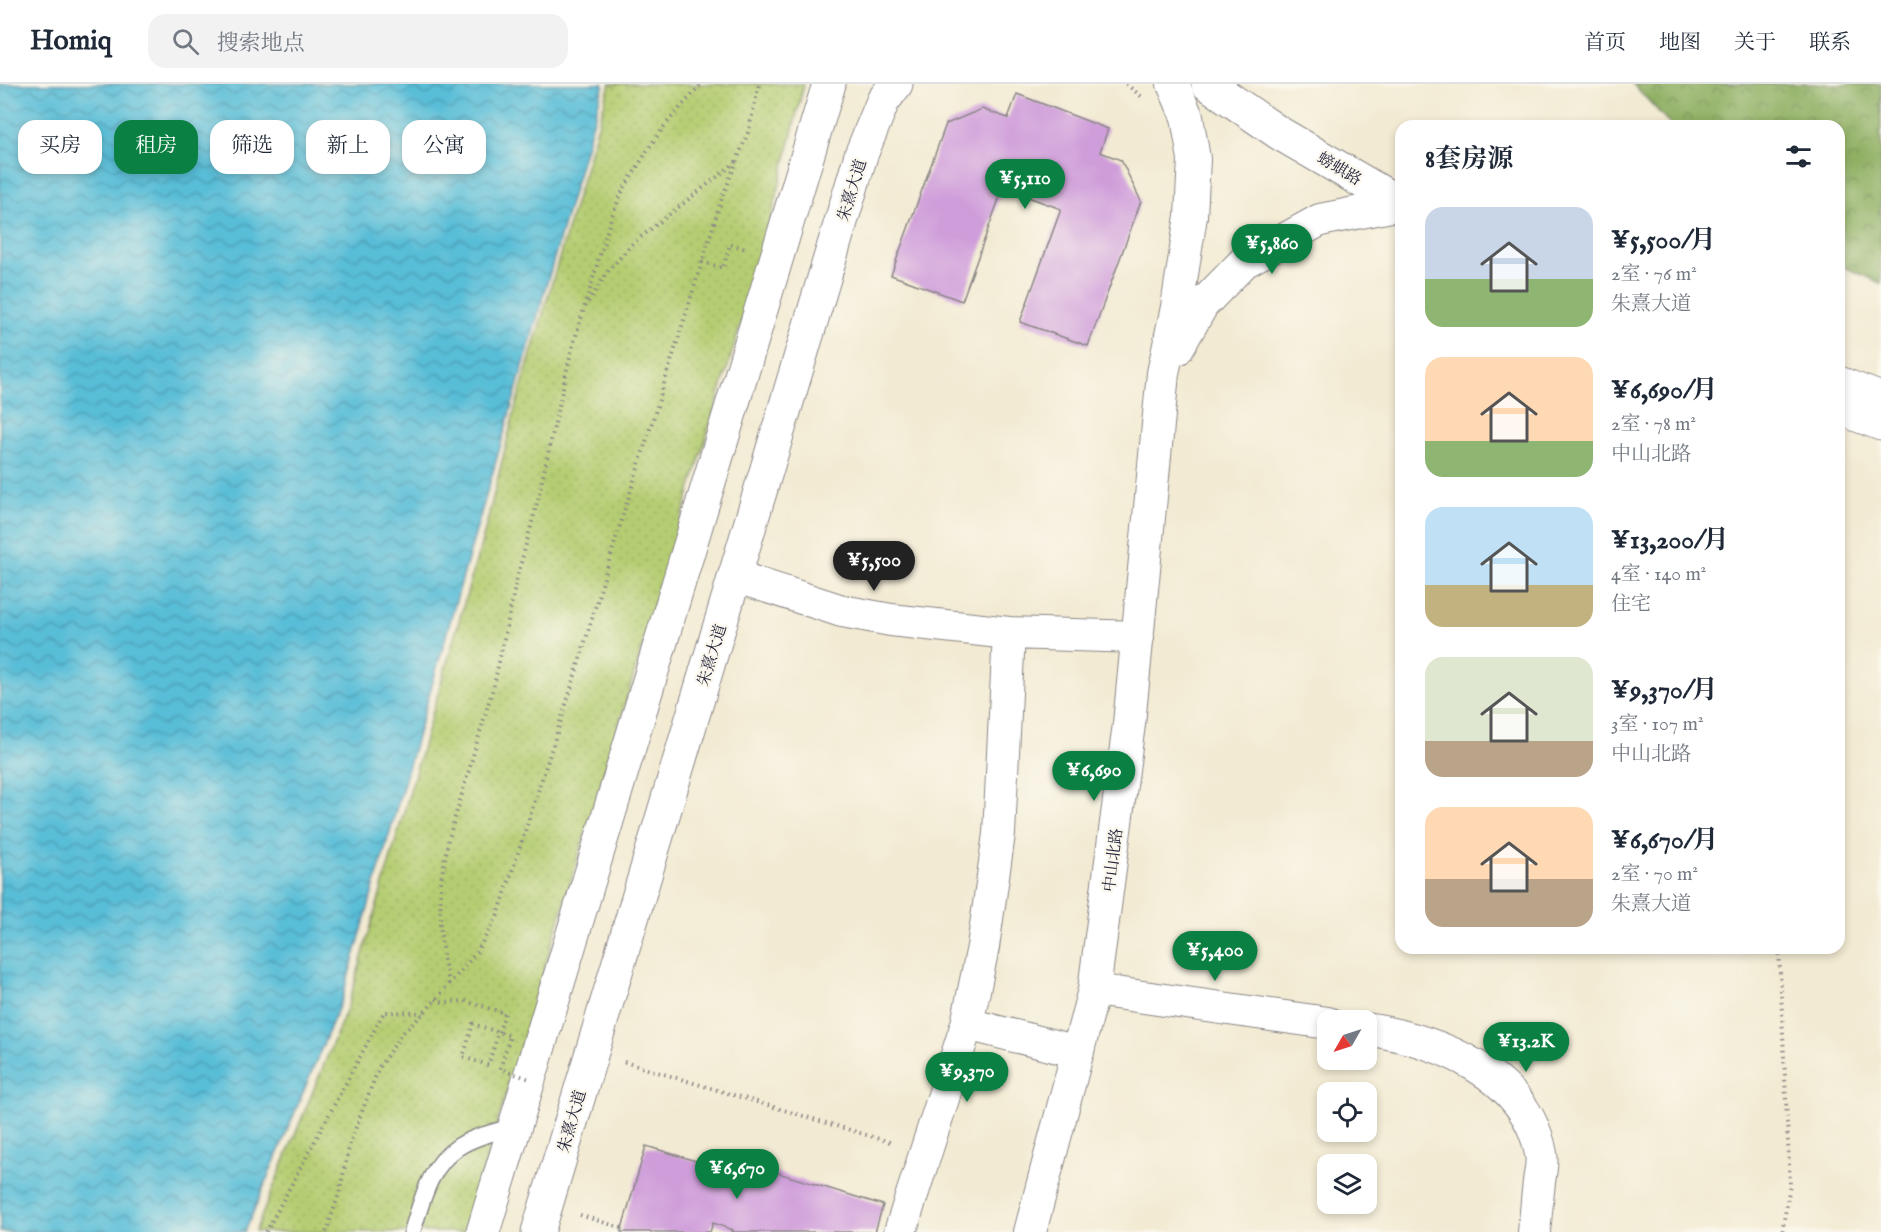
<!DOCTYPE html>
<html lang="zh">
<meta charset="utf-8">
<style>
:root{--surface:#fff;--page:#f2f2f3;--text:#1f2937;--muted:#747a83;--line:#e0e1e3;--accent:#0b8043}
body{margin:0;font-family:"IM FELL English","Noto Serif SC",serif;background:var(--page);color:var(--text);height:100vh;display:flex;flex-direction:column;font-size:22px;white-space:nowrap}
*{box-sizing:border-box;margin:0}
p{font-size:20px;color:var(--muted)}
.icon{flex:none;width:33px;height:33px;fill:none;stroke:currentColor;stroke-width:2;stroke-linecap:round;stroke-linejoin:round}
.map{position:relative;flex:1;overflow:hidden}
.sheet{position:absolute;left:1395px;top:36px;width:450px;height:834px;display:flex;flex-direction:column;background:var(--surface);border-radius:18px;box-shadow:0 3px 9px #0003}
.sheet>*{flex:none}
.banner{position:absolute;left:18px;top:36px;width:570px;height:54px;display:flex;gap:12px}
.needle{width:39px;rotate:231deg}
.buttons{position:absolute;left:1317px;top:926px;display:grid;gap:12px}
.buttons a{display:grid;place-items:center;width:60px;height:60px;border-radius:12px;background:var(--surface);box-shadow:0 3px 9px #0003;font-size:30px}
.price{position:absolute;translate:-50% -51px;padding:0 14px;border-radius:21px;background:var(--accent);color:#fff;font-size:20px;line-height:39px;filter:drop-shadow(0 2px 3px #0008)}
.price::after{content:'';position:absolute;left:50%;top:36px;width:18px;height:14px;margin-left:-9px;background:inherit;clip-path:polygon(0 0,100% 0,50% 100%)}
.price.on{background:#222;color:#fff}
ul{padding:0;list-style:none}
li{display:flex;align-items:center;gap:18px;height:150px;padding:0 30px}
li span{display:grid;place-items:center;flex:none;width:168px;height:120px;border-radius:18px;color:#555}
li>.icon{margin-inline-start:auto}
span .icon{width:72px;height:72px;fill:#fffc;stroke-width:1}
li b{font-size:26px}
h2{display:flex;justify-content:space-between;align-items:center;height:72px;padding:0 30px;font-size:26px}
.chip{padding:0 21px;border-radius:18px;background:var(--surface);box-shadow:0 3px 9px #0003;font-size:21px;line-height:54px}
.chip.on{background:var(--accent);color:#fff}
header{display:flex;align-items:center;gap:36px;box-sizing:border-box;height:84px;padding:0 30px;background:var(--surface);border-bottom:2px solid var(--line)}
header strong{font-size:28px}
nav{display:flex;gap:33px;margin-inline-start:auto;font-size:21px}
.search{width:420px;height:54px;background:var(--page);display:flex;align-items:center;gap:15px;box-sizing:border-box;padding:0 21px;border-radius:18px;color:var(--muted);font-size:22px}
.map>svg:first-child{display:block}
</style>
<header>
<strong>Homiq</strong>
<div class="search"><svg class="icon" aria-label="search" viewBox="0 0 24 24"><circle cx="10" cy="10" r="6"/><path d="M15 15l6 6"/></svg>搜索地点</div>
<nav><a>首页</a><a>地图</a><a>关于</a><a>联系</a></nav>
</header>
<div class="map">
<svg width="1881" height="1148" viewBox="0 0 1881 1148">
<defs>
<pattern id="forest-crowns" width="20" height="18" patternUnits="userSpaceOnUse" patternTransform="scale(1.5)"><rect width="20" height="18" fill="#90b064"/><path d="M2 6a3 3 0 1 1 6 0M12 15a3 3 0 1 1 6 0" fill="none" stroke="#758f54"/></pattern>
<pattern id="park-dots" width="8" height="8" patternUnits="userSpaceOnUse" patternTransform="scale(1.5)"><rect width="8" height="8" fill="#b5cd72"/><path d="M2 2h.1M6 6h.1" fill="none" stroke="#9bb064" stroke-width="1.8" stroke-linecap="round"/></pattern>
<pattern id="water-waves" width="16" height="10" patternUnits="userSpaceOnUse" patternTransform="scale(1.5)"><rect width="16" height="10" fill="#59bdd7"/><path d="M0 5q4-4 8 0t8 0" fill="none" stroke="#4999b0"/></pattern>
</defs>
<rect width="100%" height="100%" fill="#fbf7ec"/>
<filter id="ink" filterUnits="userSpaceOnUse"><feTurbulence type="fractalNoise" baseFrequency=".0167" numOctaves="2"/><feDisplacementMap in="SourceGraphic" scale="12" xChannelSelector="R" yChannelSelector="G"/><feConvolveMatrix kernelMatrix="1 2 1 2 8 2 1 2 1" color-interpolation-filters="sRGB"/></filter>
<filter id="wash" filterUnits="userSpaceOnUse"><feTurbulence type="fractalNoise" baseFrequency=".008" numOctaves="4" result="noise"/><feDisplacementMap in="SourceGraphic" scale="24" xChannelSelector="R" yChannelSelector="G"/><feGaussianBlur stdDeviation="1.35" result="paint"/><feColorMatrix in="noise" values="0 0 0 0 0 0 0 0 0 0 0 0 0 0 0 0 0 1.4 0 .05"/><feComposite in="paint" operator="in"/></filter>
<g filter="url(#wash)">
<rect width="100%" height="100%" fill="#f2ead2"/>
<path fill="url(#forest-crowns)" stroke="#596950" stroke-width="1.5" d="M1633 0H1881V199L1839 181V42H1672Z"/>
<path fill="url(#park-dots)" stroke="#6c7856" stroke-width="1.5" d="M610 0H804L764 164 464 1148H255L348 922 484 450 515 325Z"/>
<path fill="url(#water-waves)" stroke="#3e7089" stroke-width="1.5" d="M0 0H604L342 915 245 1148H0Z"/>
<g id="blocks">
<path fill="#cf9dda" d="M1017 10 1108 45 1100 68 1121 76 1141 117 1088 262 1020 238 1061 125 1003 104 962 217 891 191 946 40 982 25 1008 34Z
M646 1062 716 1083 719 1071 883 1121 875 1148H732L733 1146 713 1139 710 1148H621Z"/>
</g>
</g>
<g filter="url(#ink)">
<use href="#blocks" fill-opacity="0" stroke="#8a8686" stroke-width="1.5"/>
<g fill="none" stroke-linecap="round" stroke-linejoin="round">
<defs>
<path id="lane" d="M412 1148C422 1117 429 1082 458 1063 475 1052 496 1048 515 1042"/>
<path id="street" d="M1177 265 1203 220 1244 178 1320 136 1401 120
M734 492 842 527 891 536 1009 549
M1094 906 1328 939
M967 940 983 863 999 750 1009 549 1138 553
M1366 945C1438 956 1527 990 1541 1070 1543 1079 1540 1089 1539 1098 1537 1114 1536 1131 1534 1148
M900 1148 967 940 1078 968
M1030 1148 1094 906 1129 640 1163 289 1177 223 1191 132 1194 75 1187 33 1173 0"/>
<path id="primary" d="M1208 0 1279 49 1401 120
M1839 299 1881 315
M1839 324 1881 340"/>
<path id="highway" d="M483 1148 829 0
M538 1148 861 71 883 17 896 0"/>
</defs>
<use href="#lane" stroke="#8a8686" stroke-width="19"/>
<use href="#street" stroke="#8a8686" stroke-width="34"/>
<use href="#primary" stroke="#8a8686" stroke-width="35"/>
<use href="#highway" stroke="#8a8686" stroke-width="35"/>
<path stroke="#8a8686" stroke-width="4" stroke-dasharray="1.5 4.5" stroke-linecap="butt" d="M1126 0 1142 13
M702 178 723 184 730 160 746 165
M585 223 609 186 632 160 736 78
M1779 864 1790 1101 1782 1148
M449 900 443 871 440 841 441 796 448 757 494 601 517 494 536 423 571 268 611 134 623 106 651 61 666 40 701 0
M436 915 442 918 465 917 505 929 488 981
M624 978 893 1059
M580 1131 622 1144
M266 1148 384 928 423 929
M326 1148 339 1110 350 1059 379 983 402 950 424 929 476 869 498 831 570 608 616 454 722 114 749 46 759 0"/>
<use href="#lane" stroke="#fff" stroke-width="16"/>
<use href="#street" stroke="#fff" stroke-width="32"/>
<use href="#primary" stroke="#fff" stroke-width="33"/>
<use href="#highway" stroke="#fff" stroke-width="33"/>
<path stroke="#8a8686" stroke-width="4" stroke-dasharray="1.5 4.5" stroke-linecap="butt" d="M488 981 463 973 473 940 510 952 500 985 530 995"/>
</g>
</g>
<g text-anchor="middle" stroke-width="4.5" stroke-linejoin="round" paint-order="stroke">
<g font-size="16" fill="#22223b" stroke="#fbf7ec">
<text transform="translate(1340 84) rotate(31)" y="6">螃蜞路</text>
<text transform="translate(851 106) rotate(-73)" y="6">朱熹大道</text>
<text transform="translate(711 571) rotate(-73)" y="6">朱熹大道</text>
<text transform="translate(1112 776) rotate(-83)" y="6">中山北路</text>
<text transform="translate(571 1037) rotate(-74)" y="6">朱熹大道</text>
</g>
</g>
</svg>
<div class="buttons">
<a><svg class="needle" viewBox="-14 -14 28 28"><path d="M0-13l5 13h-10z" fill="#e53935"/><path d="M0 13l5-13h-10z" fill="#747a83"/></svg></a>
<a><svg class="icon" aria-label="locate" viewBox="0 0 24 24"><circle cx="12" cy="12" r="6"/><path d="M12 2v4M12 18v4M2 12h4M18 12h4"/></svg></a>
<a><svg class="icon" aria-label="layers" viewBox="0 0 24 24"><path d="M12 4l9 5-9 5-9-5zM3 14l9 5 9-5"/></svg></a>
</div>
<b class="price" style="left:1025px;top:126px">¥5,110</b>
<b class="price" style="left:1272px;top:191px">¥5,860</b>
<b class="price on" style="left:874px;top:508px">¥5,500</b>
<b class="price" style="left:1094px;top:718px">¥6,690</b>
<b class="price" style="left:1215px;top:898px">¥5,400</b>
<b class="price" style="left:1526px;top:989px">¥13.2K</b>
<b class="price" style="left:967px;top:1019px">¥9,370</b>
<b class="price" style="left:737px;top:1116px">¥6,670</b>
<div class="banner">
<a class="chip">买房</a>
<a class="chip on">租房</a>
<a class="chip">筛选</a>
<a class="chip">新上</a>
<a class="chip">公寓</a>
</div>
<section class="sheet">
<h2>8套房源<svg class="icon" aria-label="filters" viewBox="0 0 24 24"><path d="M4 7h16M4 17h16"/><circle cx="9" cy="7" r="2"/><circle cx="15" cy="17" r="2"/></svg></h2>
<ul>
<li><span style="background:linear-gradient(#c9d6e8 60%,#8fb573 0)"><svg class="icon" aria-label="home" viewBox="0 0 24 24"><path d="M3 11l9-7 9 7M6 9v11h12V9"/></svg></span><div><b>¥5,500/月</b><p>2室 · 76 m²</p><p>朱熹大道</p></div></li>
<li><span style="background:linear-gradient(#ffd9b3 70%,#8fb573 0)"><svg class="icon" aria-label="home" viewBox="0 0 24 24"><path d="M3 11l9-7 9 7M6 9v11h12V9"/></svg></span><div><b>¥6,690/月</b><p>2室 · 78 m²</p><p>中山北路</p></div></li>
<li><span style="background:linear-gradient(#bfe0f5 65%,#c2b280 0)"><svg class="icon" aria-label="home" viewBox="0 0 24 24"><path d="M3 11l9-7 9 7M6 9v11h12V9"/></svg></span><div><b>¥13,200/月</b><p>4室 · 140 m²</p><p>住宅</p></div></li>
<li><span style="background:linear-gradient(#dfe7d0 70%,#b9a48a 0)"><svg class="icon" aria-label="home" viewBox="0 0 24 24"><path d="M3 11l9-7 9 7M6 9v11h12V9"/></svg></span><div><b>¥9,370/月</b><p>3室 · 107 m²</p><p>中山北路</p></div></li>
<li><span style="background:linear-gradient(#ffd9b3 60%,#b9a48a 0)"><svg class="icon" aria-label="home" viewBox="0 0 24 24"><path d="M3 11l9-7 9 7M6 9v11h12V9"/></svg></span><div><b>¥6,670/月</b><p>2室 · 70 m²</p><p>朱熹大道</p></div></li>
</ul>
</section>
</div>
